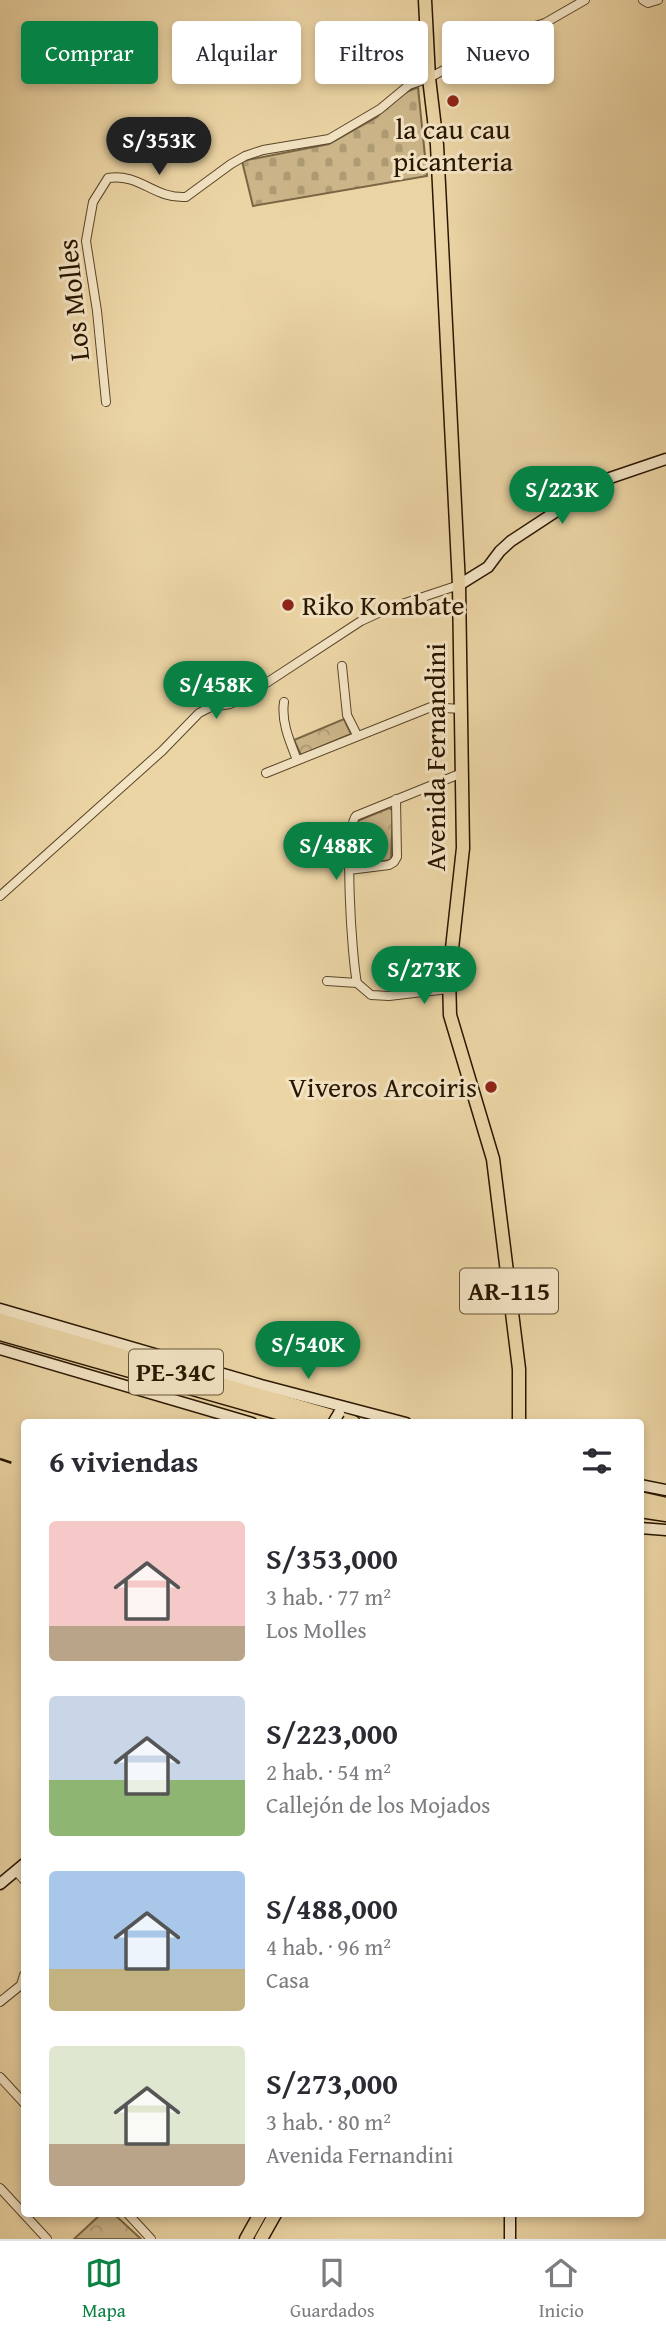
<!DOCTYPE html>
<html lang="es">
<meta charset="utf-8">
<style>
:root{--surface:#fff;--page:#f2f2f3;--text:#2b2b33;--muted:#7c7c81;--line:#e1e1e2;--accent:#0b8043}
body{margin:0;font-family:"Gentium Book Plus",serif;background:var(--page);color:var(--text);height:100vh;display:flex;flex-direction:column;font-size:26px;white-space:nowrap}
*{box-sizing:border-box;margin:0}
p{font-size:23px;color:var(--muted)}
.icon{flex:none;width:38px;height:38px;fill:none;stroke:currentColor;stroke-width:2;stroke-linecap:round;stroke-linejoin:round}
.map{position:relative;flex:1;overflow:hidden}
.drawer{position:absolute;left:21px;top:1419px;width:623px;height:798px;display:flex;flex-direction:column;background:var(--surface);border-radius:7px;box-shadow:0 4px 10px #0003}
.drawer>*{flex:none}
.guide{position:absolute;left:21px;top:21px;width:625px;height:63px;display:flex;gap:14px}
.price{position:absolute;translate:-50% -60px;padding:0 16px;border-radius:24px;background:var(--accent);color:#fff;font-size:23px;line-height:46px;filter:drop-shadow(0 2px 4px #0008)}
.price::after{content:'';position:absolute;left:50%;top:42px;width:21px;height:16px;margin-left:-10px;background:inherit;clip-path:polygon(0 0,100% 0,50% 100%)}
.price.current{background:#222;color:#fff}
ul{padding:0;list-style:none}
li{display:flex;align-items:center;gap:21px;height:175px;padding:0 28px}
li span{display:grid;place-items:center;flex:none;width:196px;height:140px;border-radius:7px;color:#555}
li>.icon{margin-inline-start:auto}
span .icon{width:84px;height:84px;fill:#fffc;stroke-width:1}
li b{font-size:30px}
h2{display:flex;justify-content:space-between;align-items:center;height:84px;padding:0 28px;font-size:30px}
.tag{padding:0 24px;border-radius:7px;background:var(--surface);box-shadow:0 4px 10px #0003;font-size:24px;line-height:63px}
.tag.current{background:var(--accent);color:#fff}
.dock{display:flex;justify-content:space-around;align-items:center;height:98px;border-top:2px solid var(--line);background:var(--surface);font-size:19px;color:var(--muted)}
.dock a{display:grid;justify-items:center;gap:4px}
.dock .current{color:var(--accent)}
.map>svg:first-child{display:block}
</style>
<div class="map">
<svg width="666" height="2239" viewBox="0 0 666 2239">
<defs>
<pattern id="cemetery-stones" width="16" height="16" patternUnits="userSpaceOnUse" patternTransform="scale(1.75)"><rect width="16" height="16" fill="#cbb589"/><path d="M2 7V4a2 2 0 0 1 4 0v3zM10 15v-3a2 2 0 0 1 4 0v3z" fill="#ae9b74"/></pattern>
<pattern id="park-crowns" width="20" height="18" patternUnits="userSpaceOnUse" patternTransform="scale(1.75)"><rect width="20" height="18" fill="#cbb589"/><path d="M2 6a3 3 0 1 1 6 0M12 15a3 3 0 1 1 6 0" fill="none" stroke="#ae9b74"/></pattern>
</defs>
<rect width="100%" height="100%" fill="#ecd5a5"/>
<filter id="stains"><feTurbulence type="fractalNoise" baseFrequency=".00286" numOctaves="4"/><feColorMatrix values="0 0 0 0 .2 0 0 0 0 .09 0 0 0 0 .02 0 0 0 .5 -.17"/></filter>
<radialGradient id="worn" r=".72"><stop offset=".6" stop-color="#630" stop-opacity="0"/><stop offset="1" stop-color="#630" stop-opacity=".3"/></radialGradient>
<path fill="url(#cemetery-stones)" stroke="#7a6644" stroke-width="2" d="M418 87 427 176 253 206 242 161 329 144 377 117 397 96Z"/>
<path fill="url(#park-crowns)" stroke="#7a6644" stroke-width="2" d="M344 719 351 734 301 755 294 740Z
M389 808 393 810 391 860 355 865 353 824 355 822Z
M101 2214H114L141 2239H74Z"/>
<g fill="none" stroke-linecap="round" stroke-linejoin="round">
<defs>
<path id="street" d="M643 0 648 3 658 0
M106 402 97 311 86 241 93 202 108 178C140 173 154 199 186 197L231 164 245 156 263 150 329 139 380 109 409 85 429 78 464 59 503 43 522 30 545 23 585 0
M342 666 347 715 357 735
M284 702C281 722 290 742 297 760
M266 773 431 707 460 709
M349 870 389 865 394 862 397 857 396 799
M0 896 162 751 199 713 211 707 230 704 242 699 361 621 387 609 459 585
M327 981 357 983
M448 989 389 996 371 995 357 983C352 959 343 830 356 816L462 773
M16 1871 24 1880
M0 2002 21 1985 24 1975
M0 2077 24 2103
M0 2188 47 2239
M128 2214 151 2239"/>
<path id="secondary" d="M459 585 488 567 500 551 511 541 604 480 666 459
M0 1309 261 1385 406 1423
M0 1349 252 1423
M640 1485 666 1490
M640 1528 666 1530
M0 1884 24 1864
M510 2239V2214"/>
<path id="primary" d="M425 0 429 78 437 145 459 585 463 848 449 976 450 1015 493 1159 519 1369V1423
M246 2239 260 2214
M261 2239 275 2214"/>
<path id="highway" d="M0 1321 353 1423
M0 1333 316 1423
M640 1499 666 1505
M640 1510 666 1514"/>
</defs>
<use href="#street" stroke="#5a4629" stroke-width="10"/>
<use href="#secondary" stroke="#291600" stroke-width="13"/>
<use href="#primary" stroke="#291600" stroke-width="15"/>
<use href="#highway" stroke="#291600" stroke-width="17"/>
<use href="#street" stroke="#f3e4c4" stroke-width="8"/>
<use href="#secondary" stroke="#f3e4c4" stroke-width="10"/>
<use href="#primary" stroke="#ecd5a5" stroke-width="12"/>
<use href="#highway" stroke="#ecd5a5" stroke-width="14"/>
<path stroke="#291600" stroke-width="2.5" stroke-dasharray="12 12" stroke-linecap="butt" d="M0 1459 24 1467"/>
<defs>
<path id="secondary-bridge" d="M333 1423 339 1413"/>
</defs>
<use href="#secondary-bridge" stroke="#291600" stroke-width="13" stroke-linecap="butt"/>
<use href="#secondary-bridge" stroke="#f3e4c4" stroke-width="10"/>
</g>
<g fill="#8f2418" stroke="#f3e4c4" stroke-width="2.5">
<circle cx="453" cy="101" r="7"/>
<circle cx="288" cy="605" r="7"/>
<circle cx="491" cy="1087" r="7"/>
</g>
<g text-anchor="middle" stroke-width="6" stroke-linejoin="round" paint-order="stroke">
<g fill="#f3e4c4" stroke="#66543b" stroke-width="2">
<rect x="460" y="1268.5" width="98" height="45" rx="5"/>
<rect x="129" y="1349.5" width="94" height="45" rx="5"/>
</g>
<g font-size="26" font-weight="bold" fill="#291600">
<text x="509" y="1300">AR-115</text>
<text x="176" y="1381">PE-34C</text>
</g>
<g font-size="28" fill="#291600" stroke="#f3e4c4">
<text x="453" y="139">la cau cau<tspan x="453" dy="32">picanteria</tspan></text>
<text x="302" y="615" text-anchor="start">Riko Kombate</text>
<text x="477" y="1097" text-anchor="end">Viveros Arcoiris</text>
</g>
<g font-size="28" fill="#291600" stroke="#f3e4c4">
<text transform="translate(73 300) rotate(-96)" y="10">Los Molles</text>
<text transform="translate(435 757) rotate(-90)" y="10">Avenida Fernandini</text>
</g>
</g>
<rect width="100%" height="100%" filter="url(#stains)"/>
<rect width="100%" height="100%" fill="url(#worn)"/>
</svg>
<b class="price current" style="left:159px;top:177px">S/353K</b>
<b class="price" style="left:562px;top:526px">S/223K</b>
<b class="price" style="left:216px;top:721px">S/458K</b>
<b class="price" style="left:336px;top:882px">S/488K</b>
<b class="price" style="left:424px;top:1006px">S/273K</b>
<b class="price" style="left:308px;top:1381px">S/540K</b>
<div class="guide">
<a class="tag current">Comprar</a>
<a class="tag">Alquilar</a>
<a class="tag">Filtros</a>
<a class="tag">Nuevo</a>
</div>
<section class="drawer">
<h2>6 viviendas<svg class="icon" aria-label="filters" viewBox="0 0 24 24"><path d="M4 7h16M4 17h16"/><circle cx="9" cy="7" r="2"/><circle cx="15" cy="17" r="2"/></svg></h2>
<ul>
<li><span style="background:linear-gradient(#f6c9c9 75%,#b9a48a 0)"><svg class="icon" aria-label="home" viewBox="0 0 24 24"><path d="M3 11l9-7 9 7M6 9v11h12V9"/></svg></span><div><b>S/353,000</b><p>3 hab. · 77 m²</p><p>Los Molles</p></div></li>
<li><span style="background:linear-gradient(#c9d6e8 60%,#8fb573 0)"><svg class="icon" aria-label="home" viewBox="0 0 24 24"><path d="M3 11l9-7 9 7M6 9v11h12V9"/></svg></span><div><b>S/223,000</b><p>2 hab. · 54 m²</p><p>Callejón de los Mojados</p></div></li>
<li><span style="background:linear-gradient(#a9c7e8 70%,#c2b280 0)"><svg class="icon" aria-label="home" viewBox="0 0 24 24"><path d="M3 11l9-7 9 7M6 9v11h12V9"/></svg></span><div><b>S/488,000</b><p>4 hab. · 96 m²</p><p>Casa</p></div></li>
<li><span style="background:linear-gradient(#dfe7d0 70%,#b9a48a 0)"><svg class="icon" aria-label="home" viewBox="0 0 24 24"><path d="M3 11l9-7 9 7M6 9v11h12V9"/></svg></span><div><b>S/273,000</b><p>3 hab. · 80 m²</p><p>Avenida Fernandini</p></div></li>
</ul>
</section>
</div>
<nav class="dock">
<a class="current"><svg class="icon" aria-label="map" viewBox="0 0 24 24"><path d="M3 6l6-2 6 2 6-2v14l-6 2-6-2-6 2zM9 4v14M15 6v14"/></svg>Mapa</a>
<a><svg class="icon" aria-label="saved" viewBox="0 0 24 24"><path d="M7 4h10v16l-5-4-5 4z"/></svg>Guardados</a>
<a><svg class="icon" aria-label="home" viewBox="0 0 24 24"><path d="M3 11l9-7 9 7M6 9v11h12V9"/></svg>Inicio</a>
</nav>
